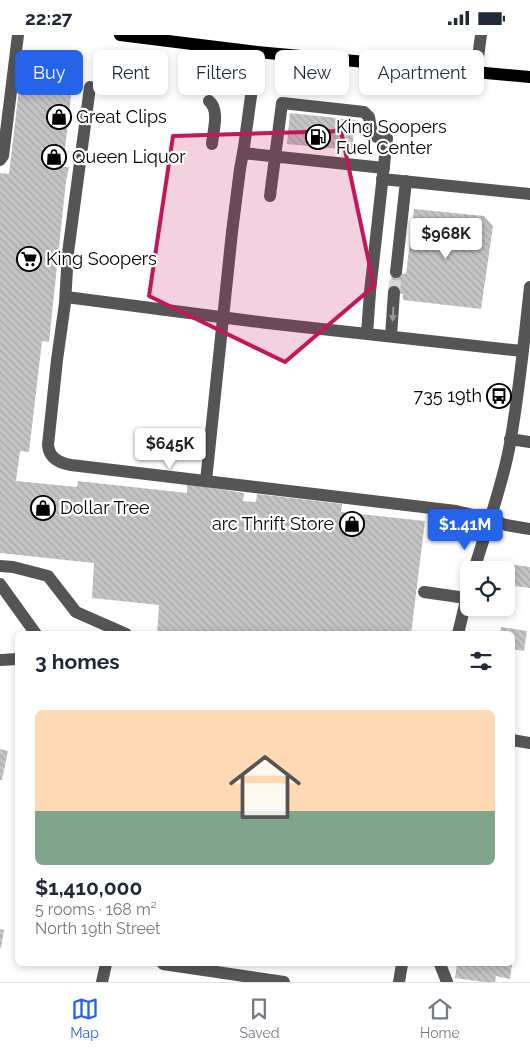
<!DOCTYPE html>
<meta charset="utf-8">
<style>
:root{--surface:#fff;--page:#f6f6f7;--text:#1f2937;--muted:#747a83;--line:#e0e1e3;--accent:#2563eb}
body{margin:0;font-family:Raleway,sans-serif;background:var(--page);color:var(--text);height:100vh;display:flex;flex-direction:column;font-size:19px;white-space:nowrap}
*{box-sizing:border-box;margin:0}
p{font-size:16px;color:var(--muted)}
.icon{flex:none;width:28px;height:28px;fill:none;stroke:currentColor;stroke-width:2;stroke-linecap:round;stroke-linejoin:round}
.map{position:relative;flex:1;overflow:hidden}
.details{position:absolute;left:15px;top:596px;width:500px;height:335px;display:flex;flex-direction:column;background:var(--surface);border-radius:8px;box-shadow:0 2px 8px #0003}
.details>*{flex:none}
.banner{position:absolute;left:15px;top:15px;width:500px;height:45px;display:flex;gap:10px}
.tools{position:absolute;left:460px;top:526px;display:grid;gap:10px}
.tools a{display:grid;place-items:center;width:55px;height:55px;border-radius:8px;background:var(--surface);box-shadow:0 2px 8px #0003;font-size:25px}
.price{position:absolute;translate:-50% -42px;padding:0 11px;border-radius:5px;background:#fff;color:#222;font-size:16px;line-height:32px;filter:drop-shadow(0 1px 2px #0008)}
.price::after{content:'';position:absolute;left:50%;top:30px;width:15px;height:11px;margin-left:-8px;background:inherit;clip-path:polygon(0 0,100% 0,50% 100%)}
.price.selected{background:var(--accent);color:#fff}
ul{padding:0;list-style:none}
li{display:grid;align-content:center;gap:10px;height:265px;padding:0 20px}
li+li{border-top:1px solid var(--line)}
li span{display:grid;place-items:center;height:155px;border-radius:8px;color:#555}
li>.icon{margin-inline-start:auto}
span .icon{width:90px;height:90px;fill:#fffc;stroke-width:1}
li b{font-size:21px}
h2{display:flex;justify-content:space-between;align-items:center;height:60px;padding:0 20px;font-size:21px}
.chip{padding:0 18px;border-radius:8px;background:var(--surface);box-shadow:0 2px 8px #0003;font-size:18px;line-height:45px}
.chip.selected{background:var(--accent);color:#fff}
.status{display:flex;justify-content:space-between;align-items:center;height:35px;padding:0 25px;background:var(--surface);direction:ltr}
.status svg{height:14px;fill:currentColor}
.dock{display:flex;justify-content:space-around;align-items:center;height:70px;border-top:1px solid var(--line);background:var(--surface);font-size:14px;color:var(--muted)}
.dock a{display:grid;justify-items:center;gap:2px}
.dock .selected{color:var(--accent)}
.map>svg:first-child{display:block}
</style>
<div class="status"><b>22:27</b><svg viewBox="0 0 49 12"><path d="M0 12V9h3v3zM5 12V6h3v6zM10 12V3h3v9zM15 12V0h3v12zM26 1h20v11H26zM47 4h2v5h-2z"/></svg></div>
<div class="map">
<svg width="530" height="947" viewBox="0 0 530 947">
<defs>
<pattern id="building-back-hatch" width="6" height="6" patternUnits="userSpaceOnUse" patternTransform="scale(1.25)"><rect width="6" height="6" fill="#c4c4c4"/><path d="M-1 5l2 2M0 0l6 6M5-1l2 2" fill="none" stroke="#a7a7a7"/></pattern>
</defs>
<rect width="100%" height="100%" fill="#fff"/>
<path fill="url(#building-back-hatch)" d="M21 37 73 43 63 132H69L66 146 49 307 42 306 29 417 20 416 16 446 77 452 78 446 187 458V449L244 458 243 466 256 467 257 459 342 469 341 477 425 486 411 599H157L159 570 92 563 94 528 0 518V138L9 139Z
M290 78 355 85 352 115 287 109Z
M414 174 484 181 493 191 481 274 403 265V259L390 257 392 237 406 239Z
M509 529 530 532V553L506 550Z
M501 592 527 596 524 616 512 614V599H500Z
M0 714 8 716 2 745H0Z
M0 894 4 895 1 913H0Z
M457 929H512L510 944 496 941 495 947H484L455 943Z"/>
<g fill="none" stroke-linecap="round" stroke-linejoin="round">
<path stroke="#d9d9d9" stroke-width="12" stroke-dasharray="12 6" stroke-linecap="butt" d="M394 257 396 237"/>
<path stroke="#777" stroke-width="2.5" stroke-dasharray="1 2.5" stroke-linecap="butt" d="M26 34 77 40 82 44"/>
<path stroke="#555" stroke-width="12" d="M476 37 481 0
M90 52 68 218 65 268 57 325 48 410C49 423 59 428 71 430L456 476 490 484 506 490 530 494
M209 66C220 75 213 96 212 109
M243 118 384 133
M0 125 3 121 18 0
M382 144 530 159
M270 161 282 68 364 77 369 82 372 99 377 102 387 103 370 257 367 299
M396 237 406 146
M66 262 267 288 522 316
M391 301 394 257
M510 404 530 407
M206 446 232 197 240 134 244 112 257 17
M0 531 13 532 48 541 76 577 126 599
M474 535C486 495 501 455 509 414 519 361 524 306 530 252
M0 549 36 599
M424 557 466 563
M458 599 469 553
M0 625 18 624
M512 705 530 708
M163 929 284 947
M440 929 447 947
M102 947 106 929
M399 947 402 929"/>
<path stroke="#000" stroke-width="12" d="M120 0 257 17 530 42"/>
</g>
<defs><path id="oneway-solid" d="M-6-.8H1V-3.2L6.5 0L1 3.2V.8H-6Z" transform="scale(1.25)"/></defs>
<use fill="#999" href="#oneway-solid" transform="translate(393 279) rotate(93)"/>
<path fill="#c2185b" fill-opacity="0.2" stroke="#c2185b" stroke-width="4" stroke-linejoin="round" d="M341 96 374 251 285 327 149 261 173 101Z"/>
<defs>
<symbol id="shop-ring" viewBox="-11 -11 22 22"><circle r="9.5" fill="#fff" stroke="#000" stroke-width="1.5"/><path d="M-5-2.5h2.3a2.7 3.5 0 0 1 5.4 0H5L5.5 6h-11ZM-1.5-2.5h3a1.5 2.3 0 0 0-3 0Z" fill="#000"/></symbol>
<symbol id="fuel-ring" viewBox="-11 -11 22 22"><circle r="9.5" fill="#fff" stroke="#000" stroke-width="1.5"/><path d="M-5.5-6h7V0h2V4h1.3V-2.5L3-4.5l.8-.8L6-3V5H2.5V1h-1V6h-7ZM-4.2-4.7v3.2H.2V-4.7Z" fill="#000"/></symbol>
<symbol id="supermarket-ring" viewBox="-11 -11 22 22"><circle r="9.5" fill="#fff" stroke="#000" stroke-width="1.5"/><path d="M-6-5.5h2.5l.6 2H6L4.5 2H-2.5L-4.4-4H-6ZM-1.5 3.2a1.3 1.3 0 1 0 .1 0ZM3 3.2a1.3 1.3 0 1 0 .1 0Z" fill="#000"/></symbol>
<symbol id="bus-ring" viewBox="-11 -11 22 22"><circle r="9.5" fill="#fff" stroke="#000" stroke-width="1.5"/><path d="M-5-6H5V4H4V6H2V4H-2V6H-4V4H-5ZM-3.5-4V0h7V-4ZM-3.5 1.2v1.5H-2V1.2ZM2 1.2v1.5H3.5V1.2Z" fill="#000"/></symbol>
</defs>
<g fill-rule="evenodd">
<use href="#shop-ring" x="45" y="68" width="28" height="28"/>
<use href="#fuel-ring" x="304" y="88" width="28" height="28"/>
<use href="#shop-ring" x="40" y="108" width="28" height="28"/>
<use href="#supermarket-ring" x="15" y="210" width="28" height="28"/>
<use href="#bus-ring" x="485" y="347" width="28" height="28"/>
<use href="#shop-ring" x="29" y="459" width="28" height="28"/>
<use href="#shop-ring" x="338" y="475" width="28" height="28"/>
</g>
<g text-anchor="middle" stroke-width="4.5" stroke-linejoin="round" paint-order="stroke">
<g font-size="18" fill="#000" stroke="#fff" text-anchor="start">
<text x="76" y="88">Great Clips</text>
<text x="336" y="98">King Soopers<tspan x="336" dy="21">Fuel Center</tspan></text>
<text x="72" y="128">Queen Liquor</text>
<text x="46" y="230">King Soopers</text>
<text x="482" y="367" text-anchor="end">735 19th</text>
<text x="60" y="479">Dollar Tree</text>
<text x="334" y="495" text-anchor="end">arc Thrift Store</text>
</g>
</g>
</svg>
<div class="tools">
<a><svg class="icon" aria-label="locate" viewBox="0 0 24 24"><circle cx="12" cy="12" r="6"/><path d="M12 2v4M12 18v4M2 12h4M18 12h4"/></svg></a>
</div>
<b class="price" style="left:446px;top:225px">$968K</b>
<b class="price" style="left:170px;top:435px">$645K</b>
<b class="price selected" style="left:465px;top:516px">$1.41M</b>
<div class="banner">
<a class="chip selected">Buy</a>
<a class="chip">Rent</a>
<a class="chip">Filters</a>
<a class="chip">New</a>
<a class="chip">Apartment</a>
</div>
<section class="details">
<h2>3 homes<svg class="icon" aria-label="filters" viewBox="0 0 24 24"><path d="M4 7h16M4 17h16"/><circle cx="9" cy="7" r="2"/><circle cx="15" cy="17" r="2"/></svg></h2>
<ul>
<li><span style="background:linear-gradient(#ffd9b3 65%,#7fa58c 0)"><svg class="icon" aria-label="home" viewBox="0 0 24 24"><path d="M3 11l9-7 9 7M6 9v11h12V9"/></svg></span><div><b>$1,410,000</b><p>5 rooms · 168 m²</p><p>North 19th Street</p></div></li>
</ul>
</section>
</div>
<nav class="dock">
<a class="selected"><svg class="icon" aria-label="map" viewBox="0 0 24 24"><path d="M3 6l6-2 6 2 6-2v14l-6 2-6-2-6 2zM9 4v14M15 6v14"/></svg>Map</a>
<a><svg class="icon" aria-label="saved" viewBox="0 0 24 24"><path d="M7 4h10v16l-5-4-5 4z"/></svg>Saved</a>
<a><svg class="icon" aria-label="home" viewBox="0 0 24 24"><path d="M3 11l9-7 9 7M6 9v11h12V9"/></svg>Home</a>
</nav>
